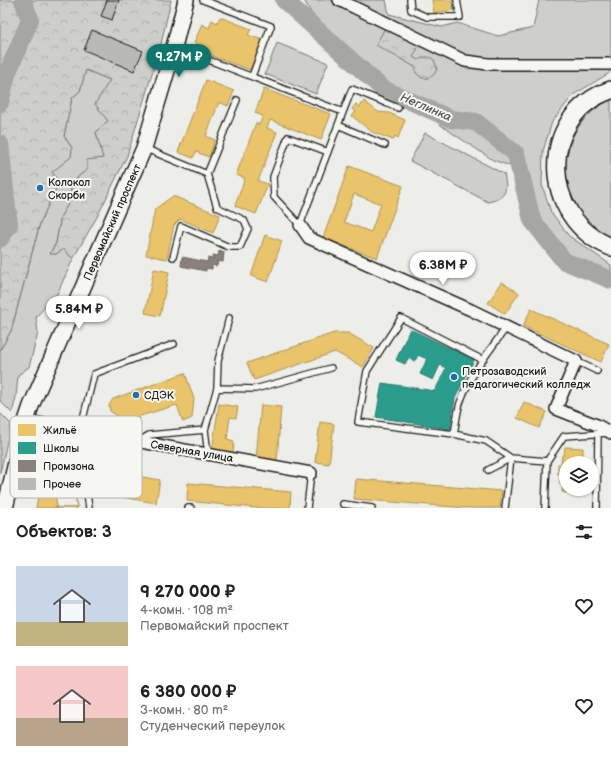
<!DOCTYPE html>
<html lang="ru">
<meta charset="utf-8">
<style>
:root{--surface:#fff;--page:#f6f6f6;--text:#222;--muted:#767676;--accent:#0f766e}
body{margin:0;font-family:"Balsamiq Sans",sans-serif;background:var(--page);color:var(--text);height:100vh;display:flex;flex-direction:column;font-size:15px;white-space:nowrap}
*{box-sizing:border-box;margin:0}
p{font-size:13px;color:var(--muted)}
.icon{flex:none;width:22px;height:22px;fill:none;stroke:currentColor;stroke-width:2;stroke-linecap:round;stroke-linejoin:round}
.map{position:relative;height:508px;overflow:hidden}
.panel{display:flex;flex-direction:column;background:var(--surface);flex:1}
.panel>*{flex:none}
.controls{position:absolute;left:559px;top:456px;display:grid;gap:8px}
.controls a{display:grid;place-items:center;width:40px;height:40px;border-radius:50%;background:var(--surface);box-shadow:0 1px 3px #0004;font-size:20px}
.price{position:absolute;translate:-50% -34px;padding:0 9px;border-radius:14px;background:#fff;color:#222;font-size:13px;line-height:26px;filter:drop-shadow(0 1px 2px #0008)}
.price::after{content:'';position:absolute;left:50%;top:24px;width:12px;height:9px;margin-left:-6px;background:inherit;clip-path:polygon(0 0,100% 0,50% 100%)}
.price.on{background:var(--accent);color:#fff}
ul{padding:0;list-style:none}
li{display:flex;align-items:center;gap:12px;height:100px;padding:0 16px}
li span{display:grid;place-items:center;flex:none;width:112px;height:80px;border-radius:0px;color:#555}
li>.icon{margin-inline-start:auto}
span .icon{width:48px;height:48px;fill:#fffc;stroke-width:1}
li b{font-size:17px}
h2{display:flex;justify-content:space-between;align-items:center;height:48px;padding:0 16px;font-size:17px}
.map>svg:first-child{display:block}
</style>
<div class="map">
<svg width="611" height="508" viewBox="0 0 611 508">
<defs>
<pattern id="park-crowns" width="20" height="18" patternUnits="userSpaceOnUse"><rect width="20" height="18" fill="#cececb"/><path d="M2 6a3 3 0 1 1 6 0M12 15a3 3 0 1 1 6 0" fill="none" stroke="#b0b0ae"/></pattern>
</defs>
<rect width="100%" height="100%" fill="#edede9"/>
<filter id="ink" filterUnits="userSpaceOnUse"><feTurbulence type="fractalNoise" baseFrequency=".025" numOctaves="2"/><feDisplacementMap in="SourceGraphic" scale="8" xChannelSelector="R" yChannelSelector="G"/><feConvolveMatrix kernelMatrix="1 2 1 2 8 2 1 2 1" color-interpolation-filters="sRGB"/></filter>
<g filter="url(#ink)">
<path fill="#cececb" stroke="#757574" d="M304 0H386L389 14 442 27 457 23 498 36 533 28 539 0H611V70L608 74 573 95 552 122 543 151 542 185 551 212 569 236 611 265V277L568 260 544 230 513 167 493 160 446 129 422 110 399 100 379 88 354 69V54L319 27Z
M277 43 328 63 316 94 265 74Z
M86 70 110 80 108 121 96 132 104 158 80 175 71 185V199L61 216 56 243 50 253 56 254 63 248 73 259 57 294 49 299 43 309 36 317 38 333 29 367 18 375 16 397 12 413 0 401V350L11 331 40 223 58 182 52 172 72 148 64 136 72 98 80 91Z
M611 100V237C602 232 593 227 586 220 550 182 564 120 611 100Z
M425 133 504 174C508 191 506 198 488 202L410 161Z
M0 413 11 424 0 473Z"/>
<path fill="url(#park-crowns)" stroke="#757574" d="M0 0H171L161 44 127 156 98 215 73 259 64 249 56 254H50L56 243 61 216 71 199V185L80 175 87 170V160L103 158 96 132 108 121 95 104 110 80 86 70 80 91 72 98 64 136 72 148 71 157 52 172 59 182 40 223 11 331 0 350Z
M386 26 420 44 413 57 418 60C424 56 429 56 434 60L437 68C435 76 430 79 422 78L416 73 415 67 376 45Z"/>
<path fill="#e9c46a" stroke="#ac9253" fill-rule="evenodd" d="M432 0H452L454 10 434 13Z
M220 17 251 29 248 35 262 40 250 70 197 50 199 45 194 43 202 24 209 28 212 20 217 23Z
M206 80 234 91 228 106 219 102 206 136 215 140 209 157 196 152 193 158 178 152Z
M264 89 331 114 321 140 270 120 267 128 277 132 258 181 268 184 256 214 235 206 245 178 236 175 256 123 259 125 263 116 255 113Z
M364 101 378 112 389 113 405 120 398 138 395 136 393 140 372 132 352 116 356 112 352 109 356 104 360 107Z
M349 166 403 186 377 258 323 238ZM354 194 381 204 371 232 344 222Z
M173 196 220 215 213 233 180 219 174 225 167 259 146 255 155 209Z
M265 235 282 241 268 282 251 276Z
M154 269 169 272 160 316 145 313Z
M502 282 519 293 505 314 488 303Z
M531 309 609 344 601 362 523 326Z
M334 333H348L374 348 363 367 335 352 254 380 247 363Z
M185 373 194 399 192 418 183 422 177 405 140 416 134 427 110 411 109 405 113 399Z
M524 402 547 412 539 428 517 418Z
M219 404 238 407 236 418 230 417 227 439 234 441 233 454 212 451Z
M261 405 281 407 277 460 256 458Z
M320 422 334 424 329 464 315 462Z
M67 441 74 444 81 452 80 461 73 472 77 508H36L45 454H51L54 448 57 446 60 443Z
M565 447 583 448V456L585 457V463H566V489H580V494L562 492 563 483H560L561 474H558V464H561L562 455H564Z
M102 470 160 480 156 503 98 493Z
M73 472 77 508H54H57L53 474Z
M356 479 502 491 500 508H467L354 499Z
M188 483 291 492 290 508H256L187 501Z"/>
<path fill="#2a9d8f" stroke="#26766c" d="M410 329 474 360 455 398 450 429 376 417 382 383 435 391 446 368 440 365 433 380 420 374 427 359 418 355 415 361 408 358 405 364 396 360Z"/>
<path fill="#8a817c" stroke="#69635f" d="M219 251 224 252 223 262 218 261 217 266 212 265V269L206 268V271L181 266 182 257 207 262 208 258 213 259V255L218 256Z"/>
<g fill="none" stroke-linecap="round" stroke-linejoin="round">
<path stroke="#a6a6a3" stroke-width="18" d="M284 0 383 89 451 119 476 122 516 154 532 220 564 261 611 280
M0 103 7 74 30 20 23 0
M0 144 9 225 0 239"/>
</g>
<path fill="#b9b9b6" stroke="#1c1c1c" d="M107 0H119L112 20 101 16Z
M92 30 143 51 134 71 84 50Z"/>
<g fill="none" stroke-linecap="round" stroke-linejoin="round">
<defs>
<path id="lane" d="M203 0 271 26 252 76
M410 0 411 10 427 17H460L457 0
M175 47 343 112 300 225 274 197 273 177 288 137 328 152
M343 112 352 89 398 108
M338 125 385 145
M144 148 207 174 217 207 244 220 248 229 240 247H229L181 226 173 257
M207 174 237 100
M483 360 401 318 367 371 358 422 454 434 486 441 511 458 505 508
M576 361 597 371
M217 388 255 389 331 368
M80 431 94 374 174 344
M454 434C456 424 457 413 460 403 469 376 489 351 506 328
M139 441 149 435 205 430
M208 454 205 430 217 388 218 361 229 318
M488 470 511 458 547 461
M343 504 372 508
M89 508 85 478 89 433
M188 508H191
M307 508 311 473
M545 508 547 461 564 436 608 433
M597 508 598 434"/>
<path id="street" d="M339 0 465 61 488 64H611
M300 225 309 238 471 310 576 361 556 409 597 425 611 433
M26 421 311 473"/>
<path id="secondary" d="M5 508 26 421 31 406 144 148 174 47 186 0"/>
<path id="primary" d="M611 90C537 115 540 219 611 247"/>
</defs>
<use href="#lane" stroke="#1c1c1c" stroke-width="8"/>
<use href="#street" stroke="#1c1c1c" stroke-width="14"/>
<use href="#secondary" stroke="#1c1c1c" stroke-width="18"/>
<use href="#primary" stroke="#1c1c1c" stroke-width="20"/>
<use href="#lane" stroke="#f6f6f2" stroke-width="5.5"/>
<use href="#street" stroke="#f6f6f2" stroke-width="11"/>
<use href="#secondary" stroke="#f6f6f2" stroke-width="15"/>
<use href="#primary" stroke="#f6f6f2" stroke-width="17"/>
</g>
</g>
<g fill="#1f6fb2" stroke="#f6f6f2" stroke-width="1.5">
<circle cx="40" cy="188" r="4"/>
<circle cx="454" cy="377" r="4"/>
<circle cx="136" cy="395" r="4"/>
</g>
<g text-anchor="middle" stroke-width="4" stroke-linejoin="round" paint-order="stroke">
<g font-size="11" fill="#1c1c1c" stroke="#f6f6f2" text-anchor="start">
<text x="48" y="186">Колокол<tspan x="48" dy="13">Скорби</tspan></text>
<text x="462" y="375">Петрозаводский<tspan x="462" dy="13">педагогический колледж</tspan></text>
<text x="144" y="399">СДЭК</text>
</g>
<g font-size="11" fill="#1c1c1c" stroke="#f6f6f2">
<text transform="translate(112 222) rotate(-66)" y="4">Первомайский проспект</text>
<text transform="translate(192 451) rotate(10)" y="4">Северная улица</text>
</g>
<g font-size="12" font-style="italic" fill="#535352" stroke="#f6f6f2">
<text transform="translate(426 107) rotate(23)" y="4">Неглинка</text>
</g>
</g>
<rect x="10" y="416" width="132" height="82" rx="6" fill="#f6f6f2" stroke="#b5b5b2" stroke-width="1"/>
<rect x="18" y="424" width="18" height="12" fill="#e9c46a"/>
<rect x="18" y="442" width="18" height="12" fill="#2a9d8f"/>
<rect x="18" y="460" width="18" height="12" fill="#8a817c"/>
<rect x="18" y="478" width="18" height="12" fill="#b9b9b6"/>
<g font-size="11" fill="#1c1c1c">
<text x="43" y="434">Жильё</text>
<text x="43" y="452">Школы</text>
<text x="43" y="470">Промзона</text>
<text x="43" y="488">Прочее</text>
</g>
</svg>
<div class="controls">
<a><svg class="icon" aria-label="layers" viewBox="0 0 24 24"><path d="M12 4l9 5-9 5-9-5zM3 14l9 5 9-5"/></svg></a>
</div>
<b class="price on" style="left:179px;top:78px">9.27M ₽</b>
<b class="price" style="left:443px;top:286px">6.38M ₽</b>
<b class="price" style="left:79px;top:330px">5.84M ₽</b>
</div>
<section class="panel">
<h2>Объектов: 3<svg class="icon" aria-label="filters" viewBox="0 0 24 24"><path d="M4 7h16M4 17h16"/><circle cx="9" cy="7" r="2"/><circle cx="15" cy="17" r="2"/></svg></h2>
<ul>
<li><span style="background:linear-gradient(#c9d6e8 70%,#c2b280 0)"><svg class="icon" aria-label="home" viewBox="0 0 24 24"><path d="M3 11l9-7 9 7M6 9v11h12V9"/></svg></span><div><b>9 270 000 ₽</b><p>4-комн. · 108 m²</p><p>Первомайский проспект</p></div><svg class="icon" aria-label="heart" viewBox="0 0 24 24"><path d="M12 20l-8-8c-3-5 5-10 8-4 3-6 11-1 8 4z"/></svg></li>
<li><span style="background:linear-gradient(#f6c9c9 65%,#b9a48a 0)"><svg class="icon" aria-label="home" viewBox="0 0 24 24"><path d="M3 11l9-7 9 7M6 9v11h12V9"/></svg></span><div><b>6 380 000 ₽</b><p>3-комн. · 80 m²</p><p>Студенческий переулок</p></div><svg class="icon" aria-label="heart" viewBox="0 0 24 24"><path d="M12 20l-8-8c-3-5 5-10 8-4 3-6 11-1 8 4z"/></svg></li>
</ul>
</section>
